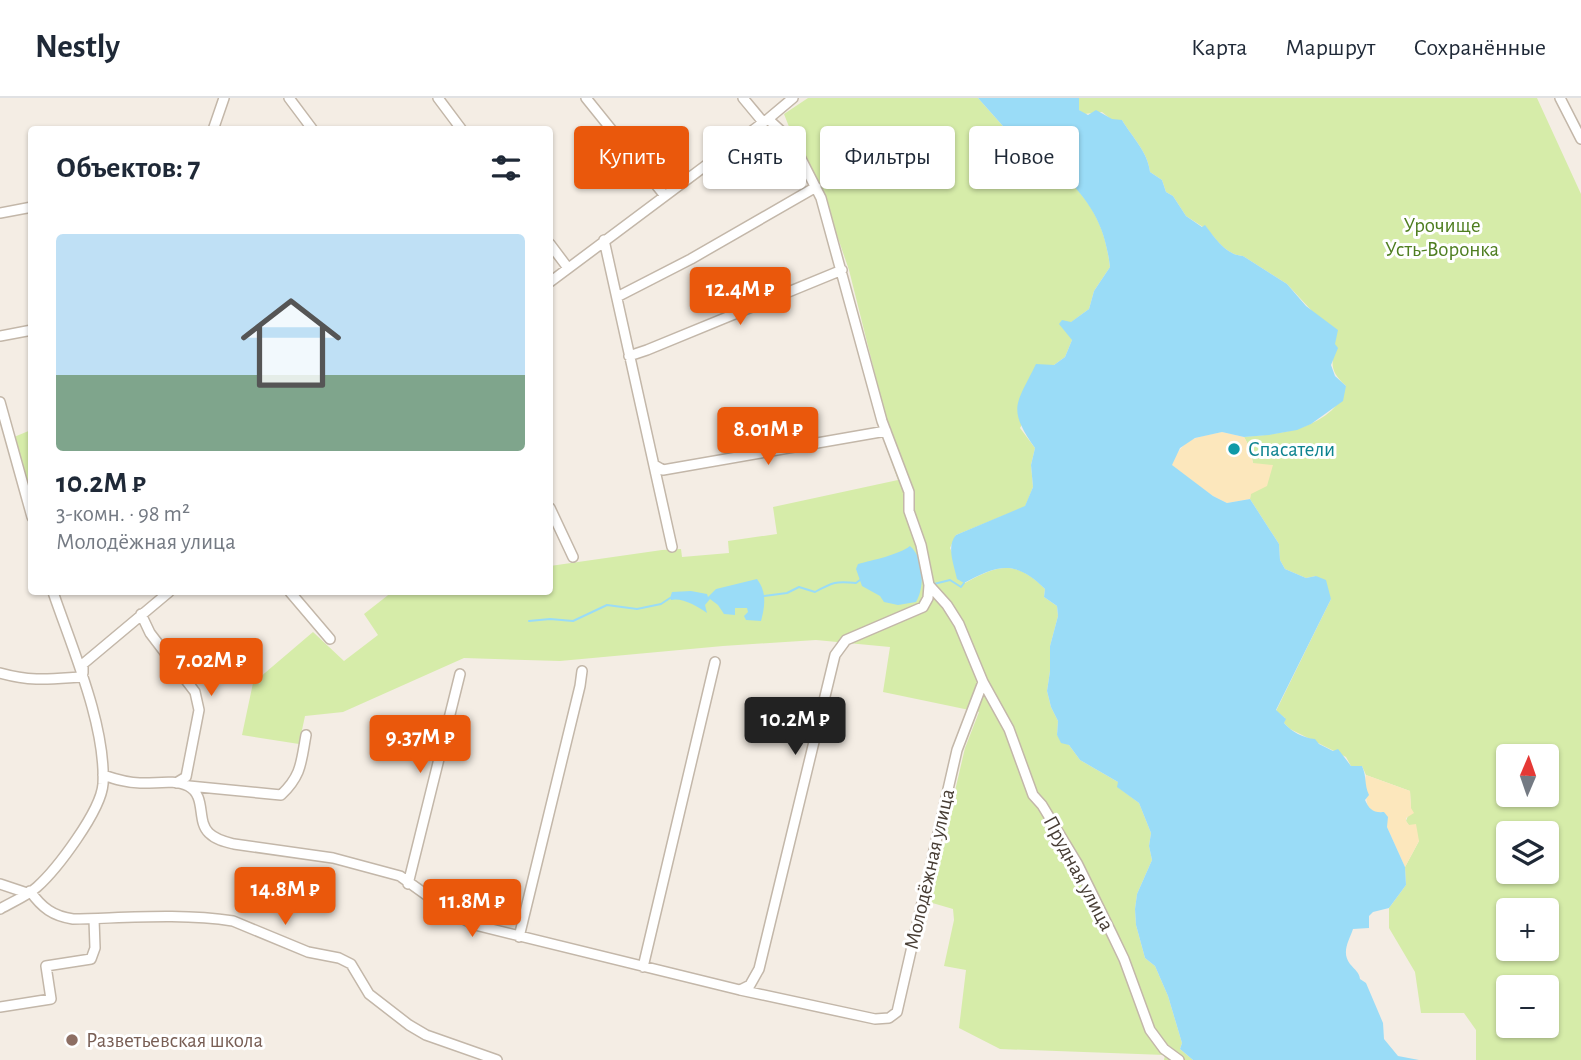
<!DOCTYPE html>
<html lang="ru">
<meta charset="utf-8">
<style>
:root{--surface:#fff;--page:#f6f6f7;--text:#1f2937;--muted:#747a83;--line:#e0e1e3;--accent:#ea580c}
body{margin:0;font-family:"Alegreya Sans",sans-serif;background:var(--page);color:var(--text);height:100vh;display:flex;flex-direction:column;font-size:26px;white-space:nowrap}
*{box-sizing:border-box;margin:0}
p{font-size:23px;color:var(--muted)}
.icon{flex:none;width:38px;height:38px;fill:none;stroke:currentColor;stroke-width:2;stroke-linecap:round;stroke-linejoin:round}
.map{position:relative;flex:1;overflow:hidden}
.drawer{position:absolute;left:28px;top:28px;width:525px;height:469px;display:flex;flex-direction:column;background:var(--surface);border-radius:7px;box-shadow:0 2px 5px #0004}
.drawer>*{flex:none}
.guide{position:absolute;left:574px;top:28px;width:665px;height:63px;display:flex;gap:14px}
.needle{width:46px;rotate:2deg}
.tools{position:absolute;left:1496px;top:646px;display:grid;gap:14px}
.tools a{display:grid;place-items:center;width:63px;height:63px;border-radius:7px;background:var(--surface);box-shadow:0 2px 5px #0004;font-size:35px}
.price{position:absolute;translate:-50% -60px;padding:0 16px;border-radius:7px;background:var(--accent);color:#fff;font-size:23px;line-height:46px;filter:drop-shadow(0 2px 4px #0008)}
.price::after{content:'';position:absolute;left:50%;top:42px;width:21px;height:16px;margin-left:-10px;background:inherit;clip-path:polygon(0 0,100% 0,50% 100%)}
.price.selected{background:#222;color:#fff}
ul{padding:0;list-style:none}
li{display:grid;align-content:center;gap:14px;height:371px;padding:0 28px}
li span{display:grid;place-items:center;height:217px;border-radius:7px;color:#555}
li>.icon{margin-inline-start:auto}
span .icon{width:126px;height:126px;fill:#fffc;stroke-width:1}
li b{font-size:30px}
h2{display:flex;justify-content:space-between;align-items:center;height:84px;padding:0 28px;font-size:30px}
.chip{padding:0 24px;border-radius:7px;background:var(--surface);box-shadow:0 2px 5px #0004;font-size:24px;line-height:63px}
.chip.selected{background:var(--accent);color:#fff}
header{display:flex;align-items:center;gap:42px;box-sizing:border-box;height:98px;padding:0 35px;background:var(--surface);border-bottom:2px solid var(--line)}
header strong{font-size:33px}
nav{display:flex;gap:38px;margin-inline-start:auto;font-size:24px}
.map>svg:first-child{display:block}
</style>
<header>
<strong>Nestly</strong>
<nav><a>Карта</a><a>Маршрут</a><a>Сохранённые</a></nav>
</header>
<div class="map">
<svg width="1581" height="962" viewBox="0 0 1581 962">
<rect width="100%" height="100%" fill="#f4ede4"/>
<path fill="#d6eca9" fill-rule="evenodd" d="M808 0H978L1010 36 1025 32C1030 36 1038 40 1043 45 1049 52 1050 62 1057 69 1089 103 1104 121 1110 169L1094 193 1089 211 1070 225 1072 242 1065 259 1054 267 1020 330 1035 350 1031 367 1033 389 1025 409 956 437 950 450C956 462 958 473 965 485 999 466 1016 462 1045 491L1044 499 1057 508 1058 518 1050 548V573L1047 593 1051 609 1058 623 1057 637 1069 647 1080 662 1118 684V689L1139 705 1151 735 1149 748 1152 762 1137 796 1135 811 1136 827 1145 860 1155 868 1168 898 1182 945 1180 951 1193 962H1164L1165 957 1000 951 959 930 966 872 944 868 954 822 953 811 929 804 965 650 979 614 883 594 890 549 816 542 723 548 560 563 464 560 343 614 305 618 299 646 242 637 253 585 313 534 344 563 378 537 364 516 392 494H550V468L662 452 681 451 682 459 729 455 728 443 777 436 773 409 898 382 882 338 890 336 849 172 828 111 795 44 784 16Z
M1079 0H1537L1581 96V962H1476V932L1464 915H1421L1415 874 1389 830V810L1406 787 1405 769 1419 743 1406 723 1411 710 1410 693 1366 677 1362 668H1351L1346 659 1290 631 1284 625 1285 620 1276 613 1331 501 1316 478 1306 480 1285 471 1280 462 1279 446 1250 401 1253 365 1249 348 1244 339C1274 336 1308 334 1332 312 1338 307 1342 296 1346 288 1325 269 1335 263 1335 238L1287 186 1243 158C1226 157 1215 140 1205 128L1203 129 1186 118 1173 98 1166 94 1162 82 1150 74C1148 54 1132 39 1122 22H1112L1102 14 1084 16 1079 12ZM1508 658H1547V696H1508ZM1508 735H1547V774H1508ZM1508 812H1547V850H1508ZM1508 889H1547V928H1508Z
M31 332V404L14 339Z"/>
<path fill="#fce7bc" d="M1222 334 1244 339 1249 348 1253 365 1273 367 1267 388 1251 396 1250 401 1227 405 1213 398 1171 367C1184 339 1194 340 1222 334Z
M1366 677 1410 693 1411 710 1414 715 1406 720V723L1409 727 1416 726 1419 743 1405 769 1387 729 1384 714H1375L1368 710 1364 688Z"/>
<path fill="#9adcf7" d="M978 0H1079V12L1088 17 1096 12 1112 21 1122 22C1132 39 1148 54 1150 74L1162 82 1166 94 1173 98 1186 118 1202 129 1205 127C1215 140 1226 157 1243 158L1287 186 1306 208 1338 232 1335 246 1338 250 1331 267 1335 278 1346 288 1343 303 1311 326 1297 332 1269 337 1244 339 1222 334 1195 340 1180 350 1172 367 1213 398 1227 405 1250 401 1279 446 1280 462 1285 471 1306 480 1316 478 1326 482 1331 501 1276 612 1286 621 1284 625C1292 634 1303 640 1315 641L1319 646 1333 653 1338 651 1351 668H1362C1367 679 1364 687 1369 697L1365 702C1369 711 1373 715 1384 714L1388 719 1387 729 1405 769 1406 787 1389 810 1373 814 1369 818V830L1353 831C1349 843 1341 854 1350 866 1355 872 1359 874 1360 881L1366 885 1383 925 1384 941 1398 958 1419 962H1193L1180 951 1182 945 1168 898 1155 868 1145 860 1136 827 1135 811 1137 796 1152 762 1149 748 1151 735 1139 705 1117 689 1118 684 1080 662 1069 647 1061 645 1057 637 1058 623 1051 609 1047 593 1050 573V548L1058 518 1057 508 1044 499 1045 491C1016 462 999 466 964 485L957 481C954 467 946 448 956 437L1025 408 1033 389 1031 367 1035 350C1007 310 1016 307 1036 266L1054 267 1065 259 1072 242 1059 226 1062 222 1071 224 1089 211 1094 193 1110 169C1104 121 1088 103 1057 69 1050 62 1049 52 1043 45 1038 40 1030 36 1025 32L1010 36Z
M910 448C924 460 925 489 916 504L898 507 884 504 880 498 862 488 856 471 858 466C873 462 898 457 910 448Z
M757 481C767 494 765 508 761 523L746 522 744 518 748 514 747 510H735V517L724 516 718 507 710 501 705 507 707 515C698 508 681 499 671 502L670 500 672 494 691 493 707 496 708 499 716 491Z"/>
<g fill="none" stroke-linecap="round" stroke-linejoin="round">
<path stroke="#9adcf7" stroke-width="2" d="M934 486 950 482 961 489 964 485
M764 498 787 495 799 489 815 494C833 484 836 483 856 485L860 482
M529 523 550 521 573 523 607 507 637 511 661 506 670 500"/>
<defs>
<path id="minor" d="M289 0 313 32
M438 0 462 32
M586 0 665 98
M743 0 763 24
M1560 0 1581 41
M213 32 224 0
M0 115 32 109
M604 142 672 449
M550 146 568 170
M550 184 768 21 793 0
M617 199 691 161 816 89
M0 238 32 232
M629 258 647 252 842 172
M0 304 32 419
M656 368 663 372 886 333
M550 410 573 459
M290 494 330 541
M141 516 150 535 195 594 199 612 186 679 176 685
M0 575C33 584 50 581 82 579
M83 575V566L169 494
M983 584 1009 631 1033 697 1042 707 1077 765 1112 836 1124 861 1150 932 1164 951 1179 962
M103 677C115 681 127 685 140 685 155 686 174 681 188 688 207 698 196 723 209 735 216 742 226 744 234 746L333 760 400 778 453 816 475 827 740 892 875 921 889 920 897 914 957 652 983 584 959 526 947 507 929 487 921 447 909 413V394L882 323 821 100 792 43 768 21
M189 688 281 697C302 677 301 664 306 637
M0 786 27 795
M408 786 460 576
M30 793C42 810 53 818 73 821 125 820 181 815 233 823L308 854 339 860 351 866 369 896 409 927 426 937 497 962
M0 811C12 804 27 798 37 789 57 771 101 713 103 686 106 627 72 550 53 494
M519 839 580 588 582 573
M643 869 715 564
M740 892 750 887 759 871 835 557 846 542 923 509 928 500 929 487
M0 909 51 901 46 868 91 861 95 850 94 821"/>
</defs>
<use href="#minor" stroke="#c3b7a9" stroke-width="12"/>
<use href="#minor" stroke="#fff" stroke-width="9"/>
</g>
<circle fill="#0f9aa8" stroke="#fff" stroke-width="2.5" cx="1234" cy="351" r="7"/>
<circle fill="#8d6e63" stroke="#fff" stroke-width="2.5" cx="72" cy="942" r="7"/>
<g text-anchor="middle" stroke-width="6" stroke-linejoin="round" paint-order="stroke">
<g font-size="21" fill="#4f7e21" stroke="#fff">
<text x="1442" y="134">Урочище<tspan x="1442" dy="24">Усть-Воронка</tspan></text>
</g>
<g font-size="21" fill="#0d838f" stroke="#fff" text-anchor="start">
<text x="1248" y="358">Спасатели</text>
</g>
<g font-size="21" fill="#473d34" stroke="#fff">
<text transform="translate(929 771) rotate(-77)" y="7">Молодёжная улица</text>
<text transform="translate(1079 775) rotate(62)" y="7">Прудная улица</text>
</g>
<g font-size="21" fill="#785e54" stroke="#fff" text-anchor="start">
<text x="86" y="949">Разветьевская школа</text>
</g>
</g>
</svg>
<div class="tools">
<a><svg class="needle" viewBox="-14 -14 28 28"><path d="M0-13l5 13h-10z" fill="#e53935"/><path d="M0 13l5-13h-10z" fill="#747a83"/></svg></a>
<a><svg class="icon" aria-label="layers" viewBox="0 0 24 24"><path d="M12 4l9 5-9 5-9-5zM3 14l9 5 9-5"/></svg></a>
<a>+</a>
<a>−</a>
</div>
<b class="price" style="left:740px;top:229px">12.4M ₽</b>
<b class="price" style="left:768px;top:369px">8.01M ₽</b>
<b class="price" style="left:211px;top:600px">7.02M ₽</b>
<b class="price selected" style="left:795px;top:659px">10.2M ₽</b>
<b class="price" style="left:420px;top:677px">9.37M ₽</b>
<b class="price" style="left:285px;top:829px">14.8M ₽</b>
<b class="price" style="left:472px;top:841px">11.8M ₽</b>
<div class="guide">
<a class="chip selected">Купить</a>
<a class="chip">Снять</a>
<a class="chip">Фильтры</a>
<a class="chip">Новое</a>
</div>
<section class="drawer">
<h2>Объектов: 7<svg class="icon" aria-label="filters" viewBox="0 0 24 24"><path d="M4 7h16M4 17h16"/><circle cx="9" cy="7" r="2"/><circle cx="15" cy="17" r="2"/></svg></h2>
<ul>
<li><span style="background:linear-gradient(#bfe0f5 65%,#7fa58c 0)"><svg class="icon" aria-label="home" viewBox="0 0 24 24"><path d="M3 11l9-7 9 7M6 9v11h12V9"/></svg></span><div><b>10.2M ₽</b><p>3-комн. · 98 m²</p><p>Молодёжная улица</p></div></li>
</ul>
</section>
</div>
